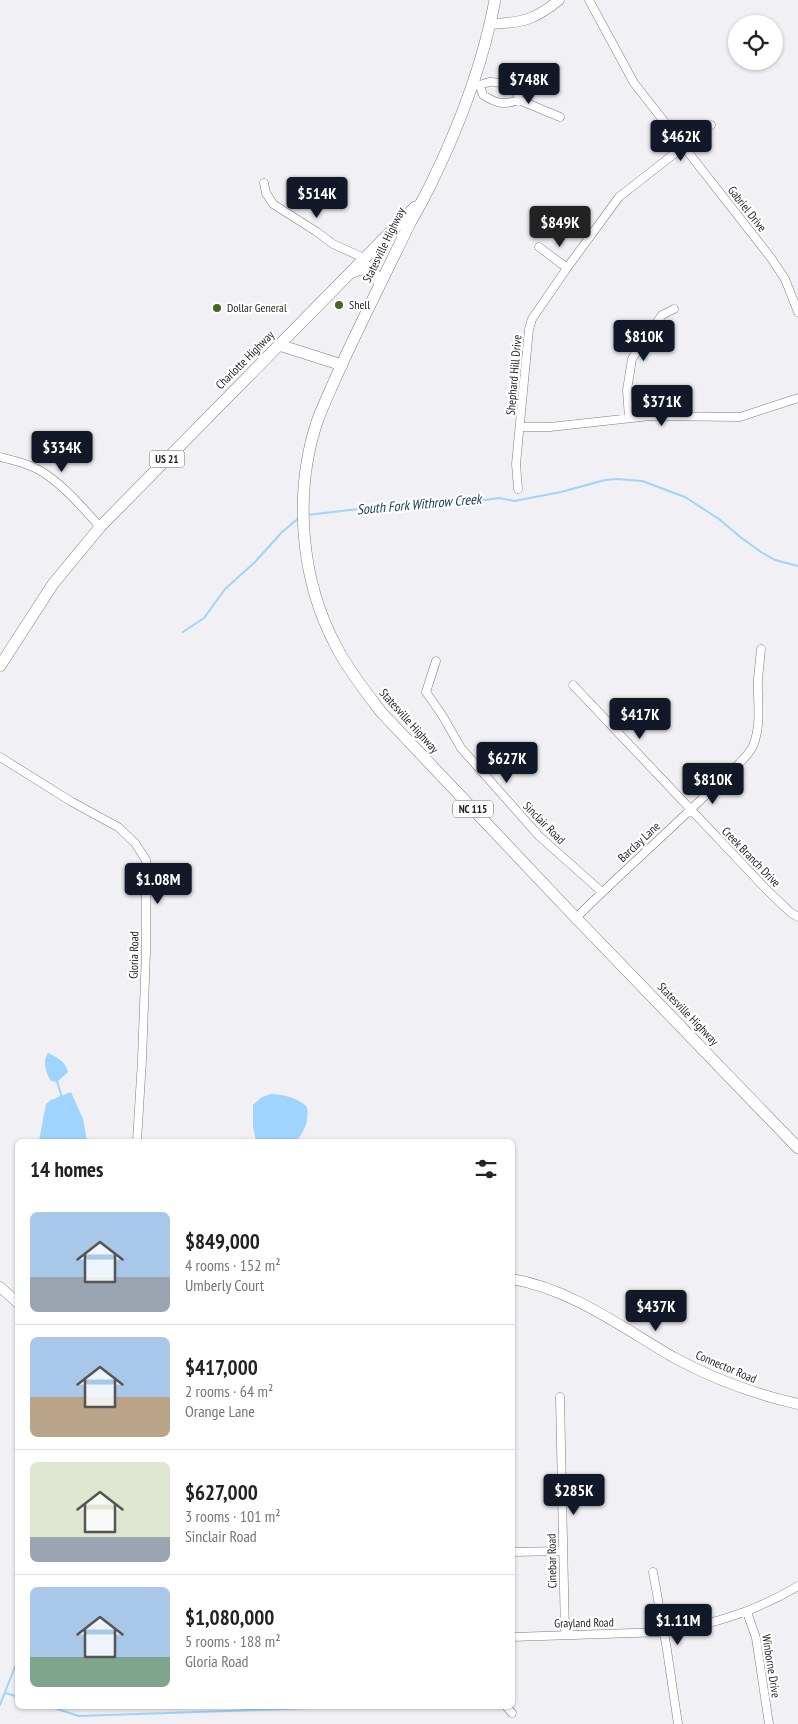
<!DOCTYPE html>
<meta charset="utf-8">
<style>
:root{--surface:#fff;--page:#f6f6f6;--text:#222;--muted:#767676;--line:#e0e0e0;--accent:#111827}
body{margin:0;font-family:"PT Sans Narrow",sans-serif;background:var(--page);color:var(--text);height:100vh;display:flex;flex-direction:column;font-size:19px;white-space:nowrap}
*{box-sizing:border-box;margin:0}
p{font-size:16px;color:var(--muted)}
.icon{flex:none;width:28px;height:28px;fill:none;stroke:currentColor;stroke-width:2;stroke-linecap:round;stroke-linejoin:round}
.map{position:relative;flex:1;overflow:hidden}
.details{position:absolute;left:15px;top:1139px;width:500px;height:570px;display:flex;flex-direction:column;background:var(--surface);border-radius:8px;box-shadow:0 1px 4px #0004}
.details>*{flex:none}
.fabs{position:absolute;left:728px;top:15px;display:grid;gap:10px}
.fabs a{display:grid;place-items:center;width:55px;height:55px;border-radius:50%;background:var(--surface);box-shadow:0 1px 4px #0004;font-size:25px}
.price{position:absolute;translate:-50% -42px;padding:0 11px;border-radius:5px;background:var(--accent);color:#fff;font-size:16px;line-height:32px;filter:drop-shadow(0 1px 2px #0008)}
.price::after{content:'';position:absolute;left:50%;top:30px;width:15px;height:11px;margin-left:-8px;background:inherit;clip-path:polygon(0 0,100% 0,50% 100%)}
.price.current{background:#222;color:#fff}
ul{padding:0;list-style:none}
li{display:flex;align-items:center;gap:15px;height:125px;padding:0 15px}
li+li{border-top:1px solid var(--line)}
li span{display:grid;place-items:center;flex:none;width:140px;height:100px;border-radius:8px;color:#555}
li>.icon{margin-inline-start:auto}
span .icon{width:60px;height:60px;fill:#fffc;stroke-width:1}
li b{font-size:21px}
h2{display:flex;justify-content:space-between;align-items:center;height:60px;padding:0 15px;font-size:21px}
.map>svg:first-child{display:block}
</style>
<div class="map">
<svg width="798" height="1724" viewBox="0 0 798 1724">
<rect width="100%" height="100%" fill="#f1f0f4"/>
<path fill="#9ed4fd" d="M48 1053C58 1058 65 1061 68 1072L57 1082 51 1081C46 1073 42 1061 48 1053Z
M71 1092 83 1119 87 1141H39L46 1104 51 1100Z
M271 1094C282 1094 299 1098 307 1107 309 1120 305 1132 296 1141H256L253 1126V1105L262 1097Z"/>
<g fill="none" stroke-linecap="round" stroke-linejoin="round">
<path stroke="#9ed4fd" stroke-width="2" d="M307 515 435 500 477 501 499 498 514 501 561 492 605 480 617 479 642 481 685 497 719 519 739 536 761 552 775 560 798 566
M183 632 204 618 225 589 255 562 282 532 300 517
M57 1081 62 1098
M6 1693 18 1697
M0 1705 18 1659
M48 1706 79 1716 370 1706"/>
<defs>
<path id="street" d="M589 0 634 83 771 258 785 279 798 312
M472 84C480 86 482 84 489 82 497 81 507 85 515 88L519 100C504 105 497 104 483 95L480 86
M519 100 560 117
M264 183 266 193 273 204 317 232 333 244 364 258
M539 247 567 268
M629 418 627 390 632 359 640 346 662 315 674 309
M520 427H550L650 416 740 417 798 398
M0 457C16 461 33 465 47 475 67 489 84 509 100 527
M518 489 516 464 529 329 532 319 567 268 619 197 711 125
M436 661 426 692 442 715 461 748 539 836 602 892
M573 685 767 890 790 912 798 917
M0 757 72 802 118 827 135 843 146 860V951L142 1060 137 1141
M576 918C620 874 667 833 711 790 722 780 747 759 753 746 762 724 757 702 758 679 759 669 760 659 761 649
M560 1397 565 1635
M512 1552 563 1551
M653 1572 667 1650 678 1724
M747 1612 756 1638 769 1724
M512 1637 664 1632C711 1625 757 1611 798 1586
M506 1706 512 1713"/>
<path id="secondary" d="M490 24C521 23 535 20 559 0
M512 1279C571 1289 623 1328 673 1357 713 1379 754 1394 798 1404
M0 1287 18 1303"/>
<path id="primary" d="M495 0C483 64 459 127 430 186 424 198 417 211 410 223 387 271 363 318 341 366 333 384 325 401 318 419 293 492 300 580 337 648 349 671 365 691 381 712L576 918 798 1148
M352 272 367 267 374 273 380 284
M279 345 342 365
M0 666 53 584 100 527 415 207"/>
</defs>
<use href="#street" stroke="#7e7d80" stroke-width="9"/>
<use href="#secondary" stroke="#7e7d80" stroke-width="11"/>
<use href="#primary" stroke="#7e7d80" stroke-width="12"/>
<use href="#street" stroke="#fff" stroke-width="8"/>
<use href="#secondary" stroke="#fff" stroke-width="10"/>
<use href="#primary" stroke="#fff" stroke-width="11"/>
</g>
<g fill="#426822" stroke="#fff" stroke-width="2">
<circle cx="339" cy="305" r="5"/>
<circle cx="217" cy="308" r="5"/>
</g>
<g text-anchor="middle" stroke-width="4.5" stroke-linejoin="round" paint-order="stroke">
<g fill="#fff" stroke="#636264" stroke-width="1">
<rect x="149.5" y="450.5" width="35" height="17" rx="4"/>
<rect x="453" y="800.5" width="40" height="17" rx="4"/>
</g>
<g font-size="11" font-weight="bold" fill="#201f21">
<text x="167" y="463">US 21</text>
<text x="473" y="813">NC 115</text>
</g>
<g font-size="12" fill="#201f21" stroke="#fff">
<text transform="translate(747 209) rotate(52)" y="4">Gabriel Drive</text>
<text transform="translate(384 245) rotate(-64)" y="4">Statesville Highway</text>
<text transform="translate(245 360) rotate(-45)" y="4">Charlotte Highway</text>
<text transform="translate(514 375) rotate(-85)" y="4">Shephard Hill Drive</text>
<text transform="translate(409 721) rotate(48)" y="4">Statesville Highway</text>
<text transform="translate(544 823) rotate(45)" y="4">Sinclair Road</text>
<text transform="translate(639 842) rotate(-43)" y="4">Barclay Lane</text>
<text transform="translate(751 857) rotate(46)" y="4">Creek Branch Drive</text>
<text transform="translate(134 955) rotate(-89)" y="4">Gloria Road</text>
<text transform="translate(688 1014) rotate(46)" y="4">Statesville Highway</text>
<text transform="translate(726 1367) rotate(23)" y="4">Connector Road</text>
<text transform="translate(552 1561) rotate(-91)" y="4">Cinebar Road</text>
<text transform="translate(584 1623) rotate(-1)" y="4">Grayland Road</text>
<text transform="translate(771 1666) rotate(81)" y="4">Winborne Drive</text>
</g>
<g font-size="12" fill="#201f21" stroke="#fff" text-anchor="start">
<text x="349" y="309">Shell</text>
<text x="227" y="312">Dollar General</text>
</g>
<g font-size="14" font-style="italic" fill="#18405c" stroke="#fff">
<text transform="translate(419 504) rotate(-5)" y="5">South Fork Withrow Creek</text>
</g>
</g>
</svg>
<div class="fabs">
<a><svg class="icon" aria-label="locate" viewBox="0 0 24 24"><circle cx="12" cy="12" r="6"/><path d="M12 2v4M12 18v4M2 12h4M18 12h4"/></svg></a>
</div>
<b class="price" style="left:529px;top:105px">$748K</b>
<b class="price" style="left:681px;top:162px">$462K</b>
<b class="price" style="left:317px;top:219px">$514K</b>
<b class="price current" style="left:560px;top:248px">$849K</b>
<b class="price" style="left:644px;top:362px">$810K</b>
<b class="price" style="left:662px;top:427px">$371K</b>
<b class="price" style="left:62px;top:473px">$334K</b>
<b class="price" style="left:640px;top:740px">$417K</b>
<b class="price" style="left:507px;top:784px">$627K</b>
<b class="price" style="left:713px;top:805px">$810K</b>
<b class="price" style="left:158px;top:905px">$1.08M</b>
<b class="price" style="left:656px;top:1332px">$437K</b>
<b class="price" style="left:574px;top:1516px">$285K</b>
<b class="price" style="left:678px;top:1646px">$1.11M</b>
<section class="details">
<h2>14 homes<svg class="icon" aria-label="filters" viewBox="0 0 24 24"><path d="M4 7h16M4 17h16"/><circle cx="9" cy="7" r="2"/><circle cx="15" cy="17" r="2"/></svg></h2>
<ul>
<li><span style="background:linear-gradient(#a9c7e8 65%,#9aa5b1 0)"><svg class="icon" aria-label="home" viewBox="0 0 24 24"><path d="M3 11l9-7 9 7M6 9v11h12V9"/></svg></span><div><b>$849,000</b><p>4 rooms · 152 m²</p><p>Umberly Court</p></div></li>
<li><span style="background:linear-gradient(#a9c7e8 60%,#b9a48a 0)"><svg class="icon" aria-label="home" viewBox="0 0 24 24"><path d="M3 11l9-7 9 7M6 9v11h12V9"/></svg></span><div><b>$417,000</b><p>2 rooms · 64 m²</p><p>Orange Lane</p></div></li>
<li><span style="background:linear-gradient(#dfe7d0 75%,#9aa5b1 0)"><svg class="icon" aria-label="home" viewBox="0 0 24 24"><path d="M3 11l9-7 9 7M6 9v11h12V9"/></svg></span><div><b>$627,000</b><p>3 rooms · 101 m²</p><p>Sinclair Road</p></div></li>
<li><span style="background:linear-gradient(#a9c7e8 70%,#7fa58c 0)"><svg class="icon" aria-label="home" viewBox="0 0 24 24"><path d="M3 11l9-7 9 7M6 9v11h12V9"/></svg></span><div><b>$1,080,000</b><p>5 rooms · 188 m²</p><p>Gloria Road</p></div></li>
</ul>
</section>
</div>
